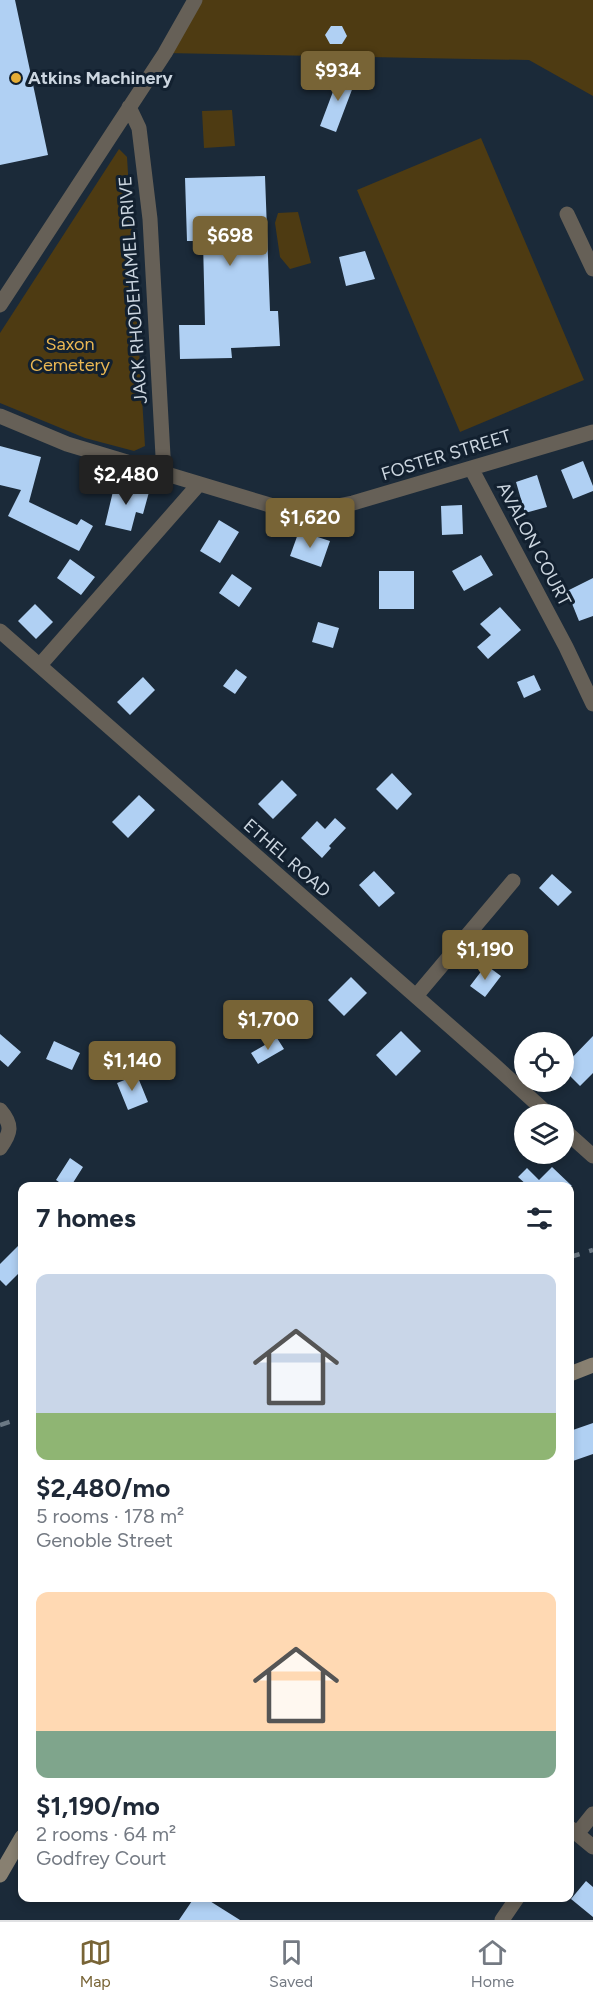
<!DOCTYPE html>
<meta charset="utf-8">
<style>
:root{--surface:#fff;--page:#f2f2f3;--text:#1f2937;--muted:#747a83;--line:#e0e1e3;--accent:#786436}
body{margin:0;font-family:Figtree,sans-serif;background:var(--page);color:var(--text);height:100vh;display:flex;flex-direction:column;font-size:22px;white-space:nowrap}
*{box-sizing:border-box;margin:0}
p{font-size:20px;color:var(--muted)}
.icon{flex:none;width:33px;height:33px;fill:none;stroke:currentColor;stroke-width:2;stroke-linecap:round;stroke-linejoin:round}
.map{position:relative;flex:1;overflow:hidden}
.drawer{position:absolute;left:18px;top:1182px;width:556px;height:720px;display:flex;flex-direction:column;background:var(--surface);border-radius:12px;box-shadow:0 3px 9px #0003}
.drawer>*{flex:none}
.tools{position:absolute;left:514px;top:1032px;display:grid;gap:12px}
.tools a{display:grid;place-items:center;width:60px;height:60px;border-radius:50%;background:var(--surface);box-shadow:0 3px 9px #0003;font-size:30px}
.price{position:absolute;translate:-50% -51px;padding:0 14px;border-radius:6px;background:var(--accent);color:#fff;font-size:20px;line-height:39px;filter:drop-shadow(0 2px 3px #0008)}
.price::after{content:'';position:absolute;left:50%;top:36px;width:18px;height:14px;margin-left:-9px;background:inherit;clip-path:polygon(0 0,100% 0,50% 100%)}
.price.on{background:#222;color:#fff}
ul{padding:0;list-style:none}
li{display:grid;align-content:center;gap:12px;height:318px;padding:0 18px}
li span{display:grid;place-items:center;height:186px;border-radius:12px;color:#555}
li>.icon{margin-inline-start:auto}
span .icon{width:108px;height:108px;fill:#fffc;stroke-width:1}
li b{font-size:26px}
h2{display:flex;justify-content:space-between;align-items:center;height:72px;padding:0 18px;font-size:26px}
.tab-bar{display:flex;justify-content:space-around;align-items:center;height:84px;border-top:2px solid var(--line);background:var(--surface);font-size:16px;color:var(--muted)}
.tab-bar a{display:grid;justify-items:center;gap:3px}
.tab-bar .on{color:var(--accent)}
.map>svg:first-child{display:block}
</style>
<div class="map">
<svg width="593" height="1920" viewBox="0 0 593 1920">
<rect width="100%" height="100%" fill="#1b2a39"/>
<path fill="#4e3b12" d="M195 0H593V96L529 60 165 53Z
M232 110 235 146 204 148 202 111Z
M481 138 584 380 460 432 357 190Z
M119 149 127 157 145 446 134 451 85 438 0 403V333Z
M298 212 311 263 290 269 280 257 275 223 278 213Z"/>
<path fill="#b0d0f3" d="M0 0H15L48 155 0 165Z
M331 26H342L347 36 342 44H330L325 35Z
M340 73 356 79 336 132 320 126Z
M265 176 270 311H278L280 346 231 348 232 358 180 359 179 325H205L203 241H187L185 178Z
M365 251 375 279 346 286 339 257Z
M0 446 41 457 29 502 77 525 81 519 93 526 79 551 8 516 21 490 0 485Z
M583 461 593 486V491L573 499 561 470Z
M537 475 547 507 525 513 516 482Z
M115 483 149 492 143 514 136 512 131 531 105 525Z
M462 505 463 534 442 535 441 506Z
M219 520 239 532 220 563 200 551Z
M299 531 330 541 321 567 290 556Z
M481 555 493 575 464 591 452 571Z
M70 559 95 577 81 595 57 578Z
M379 571H414V609H379Z
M232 574 252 588 239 607 219 593Z
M593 578V616L579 621 567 591Z
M35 604 53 622 36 639 18 621Z
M500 607 521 630 488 659 477 647 491 635 480 624Z
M318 622 339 628 333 648 312 642Z
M236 669 247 677 235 694 223 686Z
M534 675 541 690 524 698 517 682Z
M143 677 155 690 130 715 117 702Z
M392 773 412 794 397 810 376 789Z
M282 780 297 795 273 819 258 804Z
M139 795 155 810 128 838 112 822Z
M335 818 346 828 329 846 331 848 322 858 301 838 317 821 325 829Z
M374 871 395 893 379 907 359 885Z
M552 874 572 892 558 906 539 888Z
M486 965 501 976 485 997 470 986Z
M351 977 367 993 344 1016 328 1000Z
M401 1031 421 1051 396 1076 376 1055Z
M0 1034 21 1052 8 1067 0 1060Z
M593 1036V1073L580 1086 564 1070V1066Z
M277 1038 284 1049 258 1064 251 1053Z
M54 1041 80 1053 72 1070 46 1059Z
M137 1075 148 1102 128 1110 117 1083Z
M70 1158 83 1167 71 1186H65L56 1180Z
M552 1167 572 1186H528L518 1177 527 1168 539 1180Z
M22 1242V1270L6 1286 0 1280V1264Z
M593 1423V1454L570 1462V1431Z
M586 1881 593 1887V1917L571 1899Z
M194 1898H205L240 1920H179Z"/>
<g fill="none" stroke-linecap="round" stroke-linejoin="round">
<path stroke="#666057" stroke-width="15" d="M129 107 139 128 150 219 164 474
M567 214 593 269
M0 305 165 53 195 0
M0 416 67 444 273 506C301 510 326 509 353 503L593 432
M471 468 566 647 593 704
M0 631 493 1064 548 1114
M40 665 199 484
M416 996 513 881
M0 1110C13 1125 11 1133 0 1148
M564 1130 593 1156
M570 1828 593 1847
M577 1834 593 1814
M502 1920 517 1898"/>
<path stroke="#888071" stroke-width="15" d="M570 1374 593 1365
M0 1875 22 1837"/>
<path stroke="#6b7884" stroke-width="4.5" stroke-dasharray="10 10" stroke-linecap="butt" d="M570 1257 593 1250
M0 1425 22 1418"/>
</g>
<circle fill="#e5ad35" stroke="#12202f" stroke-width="2" cx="16" cy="78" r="6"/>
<g text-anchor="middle" stroke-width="6" stroke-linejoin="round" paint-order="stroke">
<g font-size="18" font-weight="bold" fill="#cbd5df" stroke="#12202f" text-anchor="start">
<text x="28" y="84">Atkins Machinery</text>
</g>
<g font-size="18" fill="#cbd5df" stroke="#12202f">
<text transform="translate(133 290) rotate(-94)" y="6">JACK RHODEHAMEL DRIVE</text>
<text transform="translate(446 455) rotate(-17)" y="6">FOSTER STREET</text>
<text transform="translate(534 544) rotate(62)" y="6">AVALON COURT</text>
<text transform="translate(287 858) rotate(41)" y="6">ETHEL ROAD</text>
</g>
<g font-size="18" fill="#eab753" stroke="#12202f">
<text x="70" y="350">Saxon<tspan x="70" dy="21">Cemetery</tspan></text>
</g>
</g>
</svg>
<div class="tools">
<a><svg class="icon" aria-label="locate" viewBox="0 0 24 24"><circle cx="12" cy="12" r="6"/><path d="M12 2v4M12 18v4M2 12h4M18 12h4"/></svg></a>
<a><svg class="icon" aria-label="layers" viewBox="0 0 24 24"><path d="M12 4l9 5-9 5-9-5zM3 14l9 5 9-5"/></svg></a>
</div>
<b class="price" style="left:338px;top:102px">$934</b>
<b class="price" style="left:230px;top:267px">$698</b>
<b class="price on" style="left:126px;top:506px">$2,480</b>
<b class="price" style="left:310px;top:549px">$1,620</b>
<b class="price" style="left:485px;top:981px">$1,190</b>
<b class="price" style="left:268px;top:1051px">$1,700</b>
<b class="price" style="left:132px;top:1092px">$1,140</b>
<section class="drawer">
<h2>7 homes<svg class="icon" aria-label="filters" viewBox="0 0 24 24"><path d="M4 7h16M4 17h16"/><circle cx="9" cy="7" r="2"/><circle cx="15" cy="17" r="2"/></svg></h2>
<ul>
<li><span style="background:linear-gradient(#c9d6e8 75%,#8fb573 0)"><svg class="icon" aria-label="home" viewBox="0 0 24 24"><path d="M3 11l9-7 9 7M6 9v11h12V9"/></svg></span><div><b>$2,480/mo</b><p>5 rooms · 178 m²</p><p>Genoble Street</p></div></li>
<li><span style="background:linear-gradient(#ffd9b3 75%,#7fa58c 0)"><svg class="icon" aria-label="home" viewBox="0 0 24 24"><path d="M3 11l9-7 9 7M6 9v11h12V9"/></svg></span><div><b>$1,190/mo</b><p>2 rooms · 64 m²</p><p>Godfrey Court</p></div></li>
</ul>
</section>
</div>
<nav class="tab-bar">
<a class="on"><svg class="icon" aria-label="map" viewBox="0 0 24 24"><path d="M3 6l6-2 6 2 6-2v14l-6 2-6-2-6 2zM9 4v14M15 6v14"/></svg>Map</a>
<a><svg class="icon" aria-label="saved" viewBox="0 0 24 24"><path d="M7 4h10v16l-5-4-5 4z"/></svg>Saved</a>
<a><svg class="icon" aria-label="home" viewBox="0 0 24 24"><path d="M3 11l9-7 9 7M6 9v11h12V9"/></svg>Home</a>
</nav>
